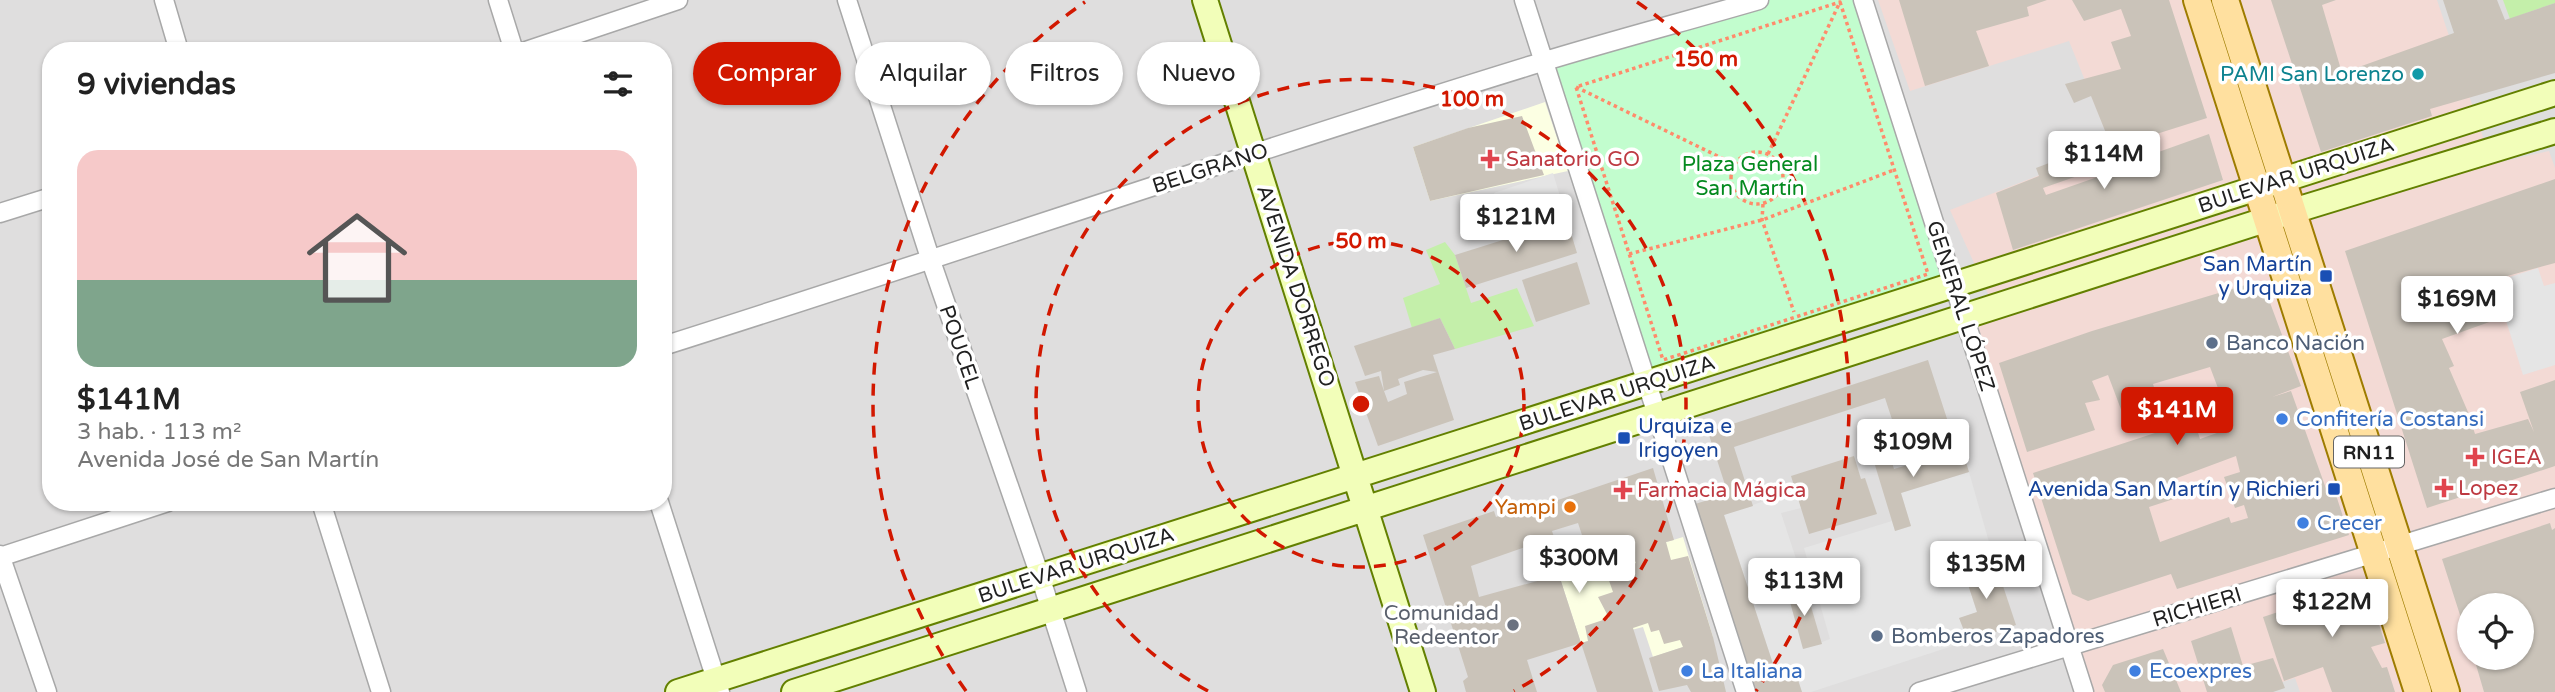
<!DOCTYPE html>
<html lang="es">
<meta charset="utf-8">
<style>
:root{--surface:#fff;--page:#f2f2f2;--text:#222;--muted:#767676;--line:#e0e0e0;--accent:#d21800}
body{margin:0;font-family:"Varela Round",sans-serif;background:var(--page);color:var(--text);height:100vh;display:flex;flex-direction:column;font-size:26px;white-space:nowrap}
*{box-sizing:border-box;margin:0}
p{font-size:23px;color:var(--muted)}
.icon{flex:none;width:38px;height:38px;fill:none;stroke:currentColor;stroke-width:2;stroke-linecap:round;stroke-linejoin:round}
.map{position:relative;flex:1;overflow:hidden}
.side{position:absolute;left:42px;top:42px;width:630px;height:469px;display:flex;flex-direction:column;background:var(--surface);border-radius:28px;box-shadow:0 2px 5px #0004}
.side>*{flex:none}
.guide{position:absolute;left:693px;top:42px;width:665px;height:63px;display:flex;gap:14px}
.buttons{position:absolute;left:2457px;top:593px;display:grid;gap:14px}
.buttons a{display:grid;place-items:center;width:77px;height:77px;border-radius:50%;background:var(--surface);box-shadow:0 2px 5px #0004;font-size:35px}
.price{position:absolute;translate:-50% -60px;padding:0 16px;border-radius:7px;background:#fff;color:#222;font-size:23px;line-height:46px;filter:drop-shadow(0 2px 4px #0008)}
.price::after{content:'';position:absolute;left:50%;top:42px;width:21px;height:16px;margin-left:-10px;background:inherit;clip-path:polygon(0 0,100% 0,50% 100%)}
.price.active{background:var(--accent);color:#fff}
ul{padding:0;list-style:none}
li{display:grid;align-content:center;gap:14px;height:371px;padding:0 35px}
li+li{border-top:2px solid var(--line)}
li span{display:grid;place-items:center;height:217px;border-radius:21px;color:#555}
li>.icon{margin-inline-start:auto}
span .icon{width:126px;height:126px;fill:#fffc;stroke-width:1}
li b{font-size:30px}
h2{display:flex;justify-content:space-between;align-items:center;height:84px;padding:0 35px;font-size:30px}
.pill{padding:0 24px;border-radius:32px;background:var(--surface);box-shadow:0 2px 5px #0004;font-size:24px;line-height:63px}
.pill.active{background:var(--accent);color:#fff}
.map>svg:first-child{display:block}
</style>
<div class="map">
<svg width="2555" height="692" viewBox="0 0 2555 692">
<rect width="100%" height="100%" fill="#f2efe7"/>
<path fill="#dfdede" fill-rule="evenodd" d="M0 0H2555V692H0ZM51 51H663V502H51ZM2469 606H2522V658H2469Z"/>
<path fill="#f3dad5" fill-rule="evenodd" d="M1878 0H2437L2492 164 2549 151 2555 168V692H2300L2295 678 2250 692H2089L1964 316 1994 307 1950 210 2112 147 2069 41 1910 91ZM2469 606H2522V658H2469Z"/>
<path fill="#fcffe3" d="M1545 102 1568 171 1430 201 1413 147Z
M1683 537 1713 637 1653 657 1643 627 1581 643 1559 575Z"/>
<path fill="#c4efaa" d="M2503 0H2555V3L2510 19Z
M1445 242 1455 255 1471 303 1517 288 1534 326 1455 349 1440 318 1412 328 1403 298 1440 284 1426 250Z"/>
<path fill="#c2fdce" d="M1759 0H1863L1954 285 1646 383 1544 62Z"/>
<path fill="#e5e5e5" d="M1553 173 1567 220 1509 238 1494 193Z
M2538 268 2544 286 2555 283V365L2523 375 2494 282Z
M1969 472 1993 556 1962 566 1977 612 1960 618 1968 641 1811 692H1802L1797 677 1779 682 1724 515 1796 490 1801 508 1781 513 1805 586 1787 592 1804 649 1830 639 1804 548 1892 521 1895 531 1911 526 1901 493Z"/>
<path fill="#cac3b9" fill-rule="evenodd" d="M1899 0H2047L2027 7 2029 16 1976 31 1989 66 1925 86Z
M2072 0H2169L2207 118 2112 148 2091 96 2074 103 2065 84 2121 69 2111 42 2131 36 2121 9 2084 21Z
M2271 0H2336L2322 5 2342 73 2454 33 2443 0H2497L2505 20 2555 3V73L2430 109 2432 116 2321 152Z
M1522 116 1544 175 1430 201 1413 147 1468 128Z
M2209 134 2223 180 2013 250 1996 193 2039 176 2036 168 2049 163 2053 176 2070 168 2066 159 2078 154 2086 173 2043 188 2046 195 2109 173 2108 170Z
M2555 179V263L2500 278 2494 282 2506 316 2442 339 2454 366 2449 368 2468 412 2475 434 2528 419 2534 432 2520 392 2555 380V466L2427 508 2345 251Z
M1567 220 1577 253 1466 288 1455 255Z
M1577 262 1590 304 1536 322 1522 280Z
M2252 283 2266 292 2301 386 2272 397 2291 391 2329 497 2336 495 2349 535 2177 589 2171 574 2088 601 2072 594 2033 473 2161 431 2151 402 2122 412 2108 375 2092 381 2100 400 2085 403 2095 430 2027 452 1999 363 2092 331ZM2210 367 2227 412 2222 414 2228 429 2200 439 2185 392 2158 400 2153 384ZM2236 456 2240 472 2224 477 2235 508 2244 505 2248 518 2231 523 2229 517 2160 542 2149 507 2183 496 2177 478Z
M1440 318 1455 349 1433 355 1454 420 1378 446 1355 382 1379 376 1384 391 1381 371 1365 376 1354 346ZM1423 370 1437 372 1404 382 1407 394 1388 402 1384 391 1400 385 1398 379Z
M1928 360 1949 425 1899 441 1885 398 1734 447 1753 506 1724 515 1779 682 1797 677 1802 692H1757L1695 504 1728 494 1708 432Z
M1887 447 1894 469 1962 449 1969 472 1901 493 1911 526 1895 531 1871 452Z
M1854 456 1861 479 1865 478 1877 514 1809 534 1791 476Z
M1653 468 1674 540 1666 542 1671 560 1688 556 1713 637 1726 692H1691L1687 685 1659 691 1649 658 1683 647 1680 640 1664 644 1659 630 1651 632 1648 623 1633 628 1653 692H1597L1581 643 1588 641 1585 626 1609 618 1598 597 1613 592 1606 572 1636 563 1631 553 1592 565 1578 523 1552 531 1554 537 1471 566 1479 597 1559 575 1581 643 1527 660 1537 692H1466L1463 681 1468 677 1423 535 1494 511 1496 517 1541 500 1543 505Z
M2550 523 2552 530 2555 528V692H2484L2474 658H2522V606H2469V643L2442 559Z
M1993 556 2016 625 1968 641 1959 618 1977 612 1962 566Z
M2350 581 2369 593 2385 643 2371 647 2382 668 2387 667 2395 692H2332L2323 667 2284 681 2263 617 2302 604 2300 596Z
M1805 586 1822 644 1803 649 1787 591Z
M2231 627 2243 666 2273 658 2285 688 2273 692H2207L2191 641Z
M2163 649 2181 692H2105L2102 685 2113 665Z"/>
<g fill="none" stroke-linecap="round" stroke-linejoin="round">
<defs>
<path id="street" d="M164 0 179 51
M498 0 514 51
M847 0 931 261 1040 576 1077 692
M1524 0 1746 692
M1863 0 2084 692
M526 51 678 0
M0 213 51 197
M663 346C957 253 1248 152 1542 62 1614 40 1687 21 1759 0
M321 502 381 692
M659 502 720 692
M0 555 47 692
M0 557 168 502
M1919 692 2555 498"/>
<path id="secondary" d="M1205 0 1423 692
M678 692 2555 93
M794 692 2293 211 2555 131"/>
<path id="primary" d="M2197 0 2418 692
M2225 0 2446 692"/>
</defs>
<use href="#street" stroke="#a8a8a8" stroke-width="21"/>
<use href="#secondary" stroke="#638000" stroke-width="28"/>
<use href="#primary" stroke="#9e7c00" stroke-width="30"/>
<path stroke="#ff8b6b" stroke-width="3.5" stroke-dasharray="3.5 3.5" stroke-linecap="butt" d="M1840 2 1928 274 1663 360 1576 87Z
M1576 87 1734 164
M1731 178a26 26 0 1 1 52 0a26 26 0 1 1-52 0Z
M1768 154 1840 2
M1763 204 1762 220 1794 312
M1629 254 1762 220 1894 170"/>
<use href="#street" stroke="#fff" stroke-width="18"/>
<use href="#secondary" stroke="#f2feb9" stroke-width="24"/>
<use href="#primary" stroke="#ffe09f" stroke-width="26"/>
</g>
<g fill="none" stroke="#d21800" stroke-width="3.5" stroke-dasharray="12 9">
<circle cx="1361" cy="404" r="163"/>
<path d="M1208 691A325 325 0 1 1 1514 691"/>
<path d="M966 691A488 488 0 0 1 1085 2M1637 2A488 488 0 0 1 1756 691"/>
</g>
<circle fill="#0f9aa8" stroke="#fff" stroke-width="2.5" cx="2418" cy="74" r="7"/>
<g fill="#e0444e" stroke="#fff" stroke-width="2.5">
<path d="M1486.5 148.5h7v7h7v7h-7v7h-7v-7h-7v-7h7z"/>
<path d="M2471.5 446.5h7v7h7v7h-7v7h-7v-7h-7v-7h7z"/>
<path d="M2440.5 477.5h7v7h7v7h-7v7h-7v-7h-7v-7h7z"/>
<path d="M1619.5 479.5h7v7h7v7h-7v7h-7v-7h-7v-7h7z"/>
</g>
<g fill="#1a4fb4" stroke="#fff" stroke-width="2.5">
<rect x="2319" y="269" width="14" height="14" rx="3.5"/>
<rect x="1617" y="431" width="14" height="14" rx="3.5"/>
<rect x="2327" y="482" width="14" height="14" rx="3.5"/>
</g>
<g fill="#5c6f8a" stroke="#fff" stroke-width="2.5">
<circle cx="2212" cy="343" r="7"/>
<circle cx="1877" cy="636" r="7"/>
</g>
<g fill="#3f7fe0" stroke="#fff" stroke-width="2.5">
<circle cx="2282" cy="419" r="7"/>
<circle cx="2303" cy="523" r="7"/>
<circle cx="1687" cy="671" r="7"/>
<circle cx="2135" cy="671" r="7"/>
</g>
<circle fill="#e8710a" stroke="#fff" stroke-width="2.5" cx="1570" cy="507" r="7"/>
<circle fill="#6b7280" stroke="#fff" stroke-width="2.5" cx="1513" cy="625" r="7"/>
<g text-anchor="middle" stroke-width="7" stroke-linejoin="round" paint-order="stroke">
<rect fill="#fff" stroke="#646464" stroke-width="2" x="2334" y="436.5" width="70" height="31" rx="5"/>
<g font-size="19" font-weight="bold" fill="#212121">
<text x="2369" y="459">RN11</text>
</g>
<g font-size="21" fill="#0d838f" stroke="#fff" text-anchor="end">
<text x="2404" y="81">PAMI San Lorenzo</text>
</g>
<g font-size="21" fill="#be3a42" stroke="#fff" text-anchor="start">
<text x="1506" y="166">Sanatorio GO</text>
<text x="2491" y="464">IGEA</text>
<text x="2458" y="495">Lopez</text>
<text x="1637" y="497">Farmacia Mágica</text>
</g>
<g font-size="21" fill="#048a1f" stroke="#fff">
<text x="1750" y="171">Plaza General<tspan x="1750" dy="24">San Martín</tspan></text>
</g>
<g font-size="21" fill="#212121" stroke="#fff">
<text transform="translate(1210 168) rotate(-18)" y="7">BELGRANO</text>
<text transform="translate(2296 175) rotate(-18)" y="7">BULEVAR URQUIZA</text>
<text transform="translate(1296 286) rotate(72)" y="7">AVENIDA DORREGO</text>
<text transform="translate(1961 306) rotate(72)" y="7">GENERAL LÓPEZ</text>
<text transform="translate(960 347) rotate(71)" y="7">POUCEL</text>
<text transform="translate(1617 393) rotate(-18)" y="7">BULEVAR URQUIZA</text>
<text transform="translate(1076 565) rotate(-18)" y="7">BULEVAR URQUIZA</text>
<text transform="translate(2197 607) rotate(-17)" y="7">RICHIERI</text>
</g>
<g font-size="21" fill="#164399" stroke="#fff" text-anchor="end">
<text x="2312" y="271">San Martín<tspan x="2312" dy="24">y Urquiza</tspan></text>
<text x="1638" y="433" text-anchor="start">Urquiza e<tspan x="1638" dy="24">Irigoyen</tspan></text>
<text x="2320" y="496">Avenida San Martín y Richieri</text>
</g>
<g font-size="21" fill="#4e5e75" stroke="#fff" text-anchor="start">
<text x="2226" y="350">Banco Nación</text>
<text x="1891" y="643">Bomberos Zapadores</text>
</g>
<g font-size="21" fill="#366cbe" stroke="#fff" text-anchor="start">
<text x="2296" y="426">Confitería Costansi</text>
<text x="2317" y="530">Crecer</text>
<text x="1701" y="678">La Italiana</text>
<text x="2149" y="678">Ecoexpres</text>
</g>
<g font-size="21" fill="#c56008" stroke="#fff" text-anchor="end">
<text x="1556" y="514">Yampi</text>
</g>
<g font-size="21" fill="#5b616d" stroke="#fff" text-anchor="end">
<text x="1499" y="620">Comunidad<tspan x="1499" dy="24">Redeentor</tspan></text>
</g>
</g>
<circle cx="1361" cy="404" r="10" fill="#d21800" stroke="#fff" stroke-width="3.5"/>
<g font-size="21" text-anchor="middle" font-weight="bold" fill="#d21800" stroke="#fff" stroke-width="7" stroke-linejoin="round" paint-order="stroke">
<text x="1706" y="66">150 m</text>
<text x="1472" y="106">100 m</text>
<text x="1361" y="248">50 m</text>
</g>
</svg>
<div class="buttons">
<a><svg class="icon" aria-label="locate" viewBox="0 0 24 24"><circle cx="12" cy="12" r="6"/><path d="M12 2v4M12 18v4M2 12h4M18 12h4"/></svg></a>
</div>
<b class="price" style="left:2104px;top:191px">$114M</b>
<b class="price" style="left:1516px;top:254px">$121M</b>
<b class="price" style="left:2457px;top:336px">$169M</b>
<b class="price active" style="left:2177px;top:447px">$141M</b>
<b class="price" style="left:1913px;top:479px">$109M</b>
<b class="price" style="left:1579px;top:595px">$300M</b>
<b class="price" style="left:1986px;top:601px">$135M</b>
<b class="price" style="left:1804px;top:618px">$113M</b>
<b class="price" style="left:2332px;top:639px">$122M</b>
<div class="guide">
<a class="pill active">Comprar</a>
<a class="pill">Alquilar</a>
<a class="pill">Filtros</a>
<a class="pill">Nuevo</a>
</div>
<section class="side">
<h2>9 viviendas<svg class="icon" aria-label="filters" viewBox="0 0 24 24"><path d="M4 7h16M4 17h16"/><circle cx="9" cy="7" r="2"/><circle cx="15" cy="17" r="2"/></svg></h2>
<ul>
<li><span style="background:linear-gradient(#f6c9c9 60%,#7fa58c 0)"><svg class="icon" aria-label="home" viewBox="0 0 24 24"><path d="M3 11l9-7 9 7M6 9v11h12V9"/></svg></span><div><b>$141M</b><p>3 hab. · 113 m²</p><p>Avenida José de San Martín</p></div></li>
</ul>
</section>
</div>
